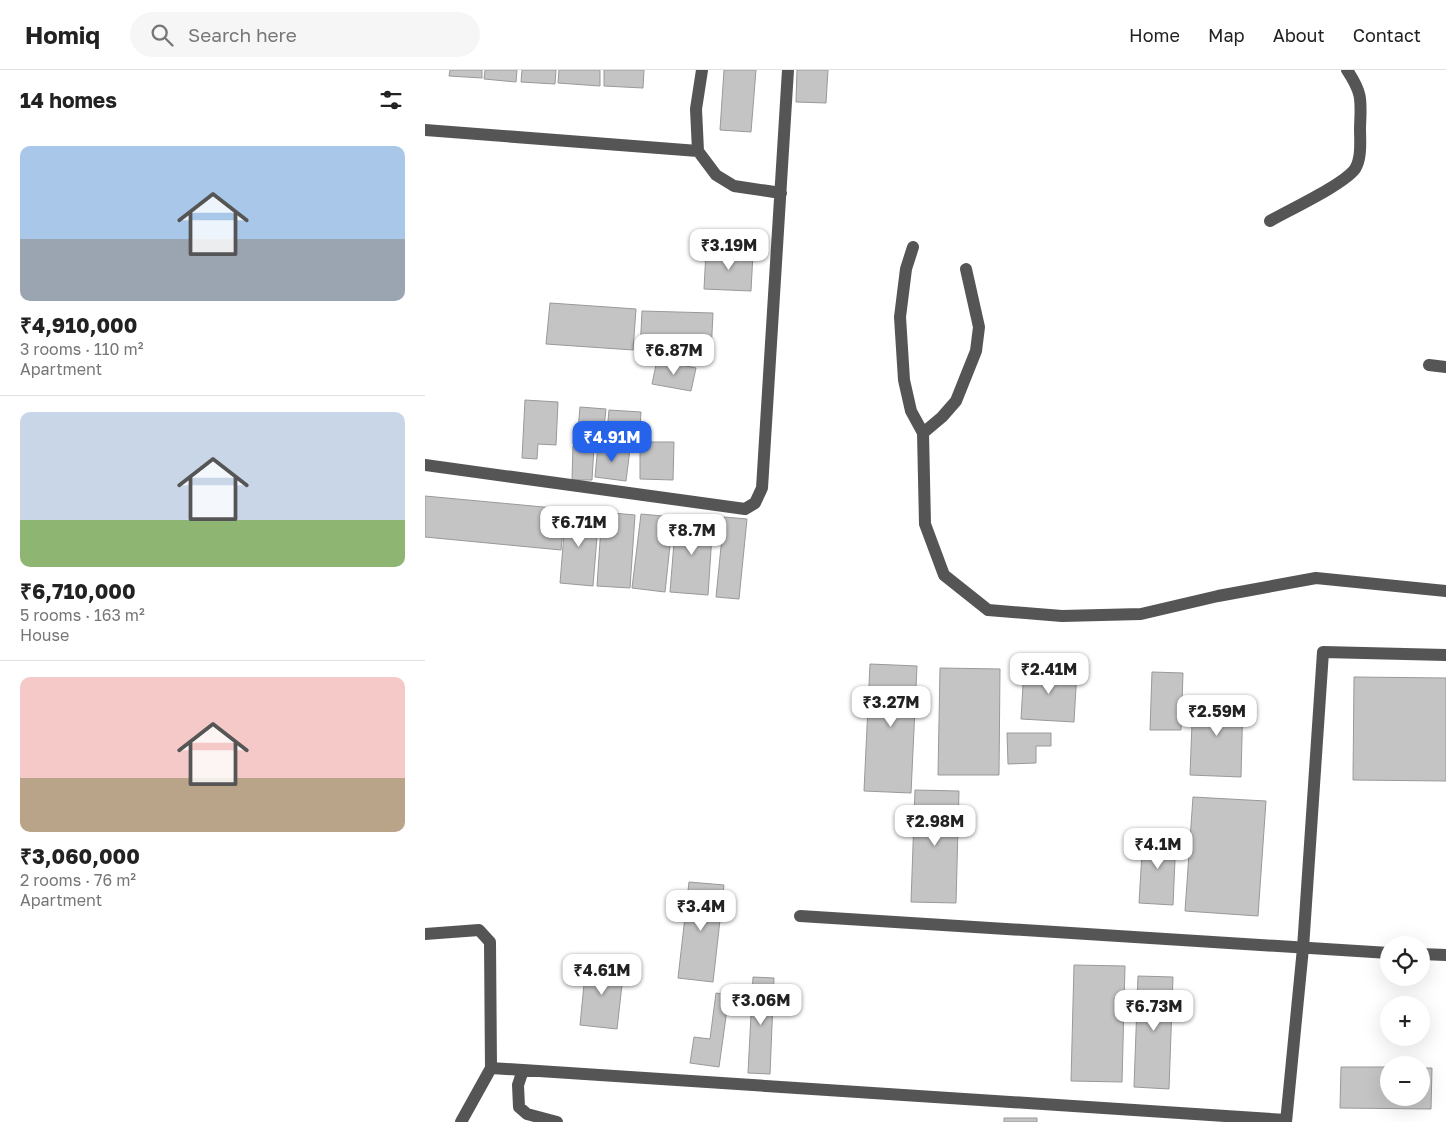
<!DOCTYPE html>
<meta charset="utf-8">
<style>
:root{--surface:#fff;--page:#f6f6f6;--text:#222;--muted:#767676;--line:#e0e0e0;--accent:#2563eb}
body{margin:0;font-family:"Golos Text",sans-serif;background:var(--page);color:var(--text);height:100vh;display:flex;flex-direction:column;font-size:19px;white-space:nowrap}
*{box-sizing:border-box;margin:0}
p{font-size:16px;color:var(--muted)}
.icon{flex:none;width:28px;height:28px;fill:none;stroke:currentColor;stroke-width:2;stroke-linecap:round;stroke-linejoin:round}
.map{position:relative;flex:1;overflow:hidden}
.sheet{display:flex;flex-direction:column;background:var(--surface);width:425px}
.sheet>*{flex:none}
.controls{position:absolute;left:955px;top:866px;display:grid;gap:10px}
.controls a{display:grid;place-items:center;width:50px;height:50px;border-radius:50%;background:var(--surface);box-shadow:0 5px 20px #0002;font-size:25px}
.price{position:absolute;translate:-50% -42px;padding:0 11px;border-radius:10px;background:#fff;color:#222;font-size:16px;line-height:32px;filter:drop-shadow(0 1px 2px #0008)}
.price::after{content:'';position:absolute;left:50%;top:30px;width:15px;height:11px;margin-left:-8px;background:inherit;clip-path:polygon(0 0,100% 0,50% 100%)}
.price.active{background:var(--accent);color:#fff}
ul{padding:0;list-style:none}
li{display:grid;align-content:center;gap:10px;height:265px;padding:0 20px}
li+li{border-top:1px solid var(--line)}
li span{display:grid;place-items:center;height:155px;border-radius:10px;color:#555}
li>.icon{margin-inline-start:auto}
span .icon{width:90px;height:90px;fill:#fffc;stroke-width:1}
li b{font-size:21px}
h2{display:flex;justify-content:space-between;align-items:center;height:60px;padding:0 20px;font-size:21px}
header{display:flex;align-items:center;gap:30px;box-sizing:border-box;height:70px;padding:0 25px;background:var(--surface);border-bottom:1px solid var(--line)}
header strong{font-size:24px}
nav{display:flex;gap:28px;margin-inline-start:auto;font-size:18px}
.search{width:350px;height:45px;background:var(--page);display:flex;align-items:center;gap:12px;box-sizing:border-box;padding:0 18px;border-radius:28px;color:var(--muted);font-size:19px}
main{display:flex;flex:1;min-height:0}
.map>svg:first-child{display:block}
</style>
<header>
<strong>Homiq</strong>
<div class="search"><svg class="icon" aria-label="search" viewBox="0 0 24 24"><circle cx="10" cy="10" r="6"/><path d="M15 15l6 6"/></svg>Search here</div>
<nav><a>Home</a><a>Map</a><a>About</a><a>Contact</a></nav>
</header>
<main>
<section class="sheet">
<h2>14 homes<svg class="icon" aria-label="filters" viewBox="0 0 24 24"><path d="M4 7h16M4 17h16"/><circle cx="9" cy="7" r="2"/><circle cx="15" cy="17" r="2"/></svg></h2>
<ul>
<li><span style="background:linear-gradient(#a9c7e8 60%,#9aa5b1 0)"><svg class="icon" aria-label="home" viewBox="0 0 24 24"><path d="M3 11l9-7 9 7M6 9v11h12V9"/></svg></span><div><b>₹4,910,000</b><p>3 rooms · 110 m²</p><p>Apartment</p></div></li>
<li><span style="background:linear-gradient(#c9d6e8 70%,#8fb573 0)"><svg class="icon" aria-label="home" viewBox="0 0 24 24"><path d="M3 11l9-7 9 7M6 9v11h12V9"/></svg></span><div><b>₹6,710,000</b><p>5 rooms · 163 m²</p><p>House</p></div></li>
<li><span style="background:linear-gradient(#f6c9c9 65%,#b9a48a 0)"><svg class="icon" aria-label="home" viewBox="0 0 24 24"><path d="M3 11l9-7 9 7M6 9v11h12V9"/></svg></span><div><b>₹3,060,000</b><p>2 rooms · 76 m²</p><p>Apartment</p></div></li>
</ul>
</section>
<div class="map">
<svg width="1021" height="1052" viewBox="0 0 1021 1052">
<rect width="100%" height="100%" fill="#fff"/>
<path fill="#c4c4c4" stroke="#999" d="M25 0H57V8L24 6Z
M60 0H92L91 12 59 9Z
M97 0H131L130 14 96 12Z
M134 0H175V16L133 13Z
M179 0H219L218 18 179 16Z
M299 0H331L326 62 295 60Z
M372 0H403L401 33 371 32Z
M281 181 328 183 326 221 279 219Z
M125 233 211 239 208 280 121 274Z
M217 241 288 243 286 284 215 281Z
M232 290 271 298 266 321 227 314Z
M100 330 133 332 131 375 113 374 112 389 97 388Z
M155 337 181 339 177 375 152 372Z
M184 340 216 342 214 375 181 372Z
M215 372H249L248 410 215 409Z
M173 375 205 379 201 411 170 407Z
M148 376 169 377 167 410H147Z
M0 426 140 439 136 480 0 467Z
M141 439 174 442 168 516 135 513Z
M177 442 210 445 205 518 172 516Z
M216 444 248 447 240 522 207 518Z
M299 447 322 449 314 529 291 527Z
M251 448 288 450 283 525 245 522Z
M445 594 492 596 486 723 439 721Z
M515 598 575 599 574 705H513Z
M599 598 652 600 649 652 596 649Z
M727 602 758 603 756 660H725Z
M929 607 1021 608V711L928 710Z
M768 628 818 629 816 707 765 705Z
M582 663H626V676H611V693L583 694Z
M490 720 534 721 531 833 486 832Z
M768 727 841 731 833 846 760 841Z
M718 766 751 767 748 835 714 833Z
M264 812 299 815 288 912 253 908Z
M161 894 199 897 192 959 155 955Z
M649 895 700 896 697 1012 646 1011Z
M713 906 748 907 744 1019 709 1017Z
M328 907 349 908 345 1004 323 1003Z
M291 923 304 925 294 997 265 993 269 967 285 969Z
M916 997H964V1028H996V998H1007L1006 1039 915 1038Z
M579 1048H612V1052H579Z"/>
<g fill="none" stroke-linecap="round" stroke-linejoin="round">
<path stroke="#555" stroke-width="12" d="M277 0 271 39 273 81 291 105 309 116 356 123
M0 60 273 81
M845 151C864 140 918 115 930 99 937 88 935 70 935 58 936 30 938 24 922 0
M488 177 481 199 475 247 479 310 486 341 498 363 500 454 519 505 563 540 637 546 716 544 793 526 891 508 1021 521
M1004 295 1021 297
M498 363 517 347 531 331 551 281 554 257 541 199
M0 395 320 439 330 433 337 418 363 0
M375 846 964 883
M0 864 54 860 65 872 66 998 36 1052
M996 884 1021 885
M66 998 861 1050
M98 1000 93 1015 94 1037 102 1044 132 1052
M861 1052 878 878 898 582 1021 585"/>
</g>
</svg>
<div class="controls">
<a><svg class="icon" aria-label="locate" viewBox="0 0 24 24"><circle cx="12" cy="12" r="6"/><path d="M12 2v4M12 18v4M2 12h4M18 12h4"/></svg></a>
<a>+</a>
<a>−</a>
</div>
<b class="price" style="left:304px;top:201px">₹3.19M</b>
<b class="price" style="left:249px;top:306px">₹6.87M</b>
<b class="price active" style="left:187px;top:393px">₹4.91M</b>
<b class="price" style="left:154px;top:478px">₹6.71M</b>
<b class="price" style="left:267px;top:486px">₹8.7M</b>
<b class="price" style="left:624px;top:625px">₹2.41M</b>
<b class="price" style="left:466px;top:658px">₹3.27M</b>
<b class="price" style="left:792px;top:667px">₹2.59M</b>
<b class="price" style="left:510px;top:777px">₹2.98M</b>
<b class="price" style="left:733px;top:800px">₹4.1M</b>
<b class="price" style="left:276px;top:862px">₹3.4M</b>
<b class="price" style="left:177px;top:926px">₹4.61M</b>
<b class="price" style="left:336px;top:956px">₹3.06M</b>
<b class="price" style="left:729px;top:962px">₹6.73M</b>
</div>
</main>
